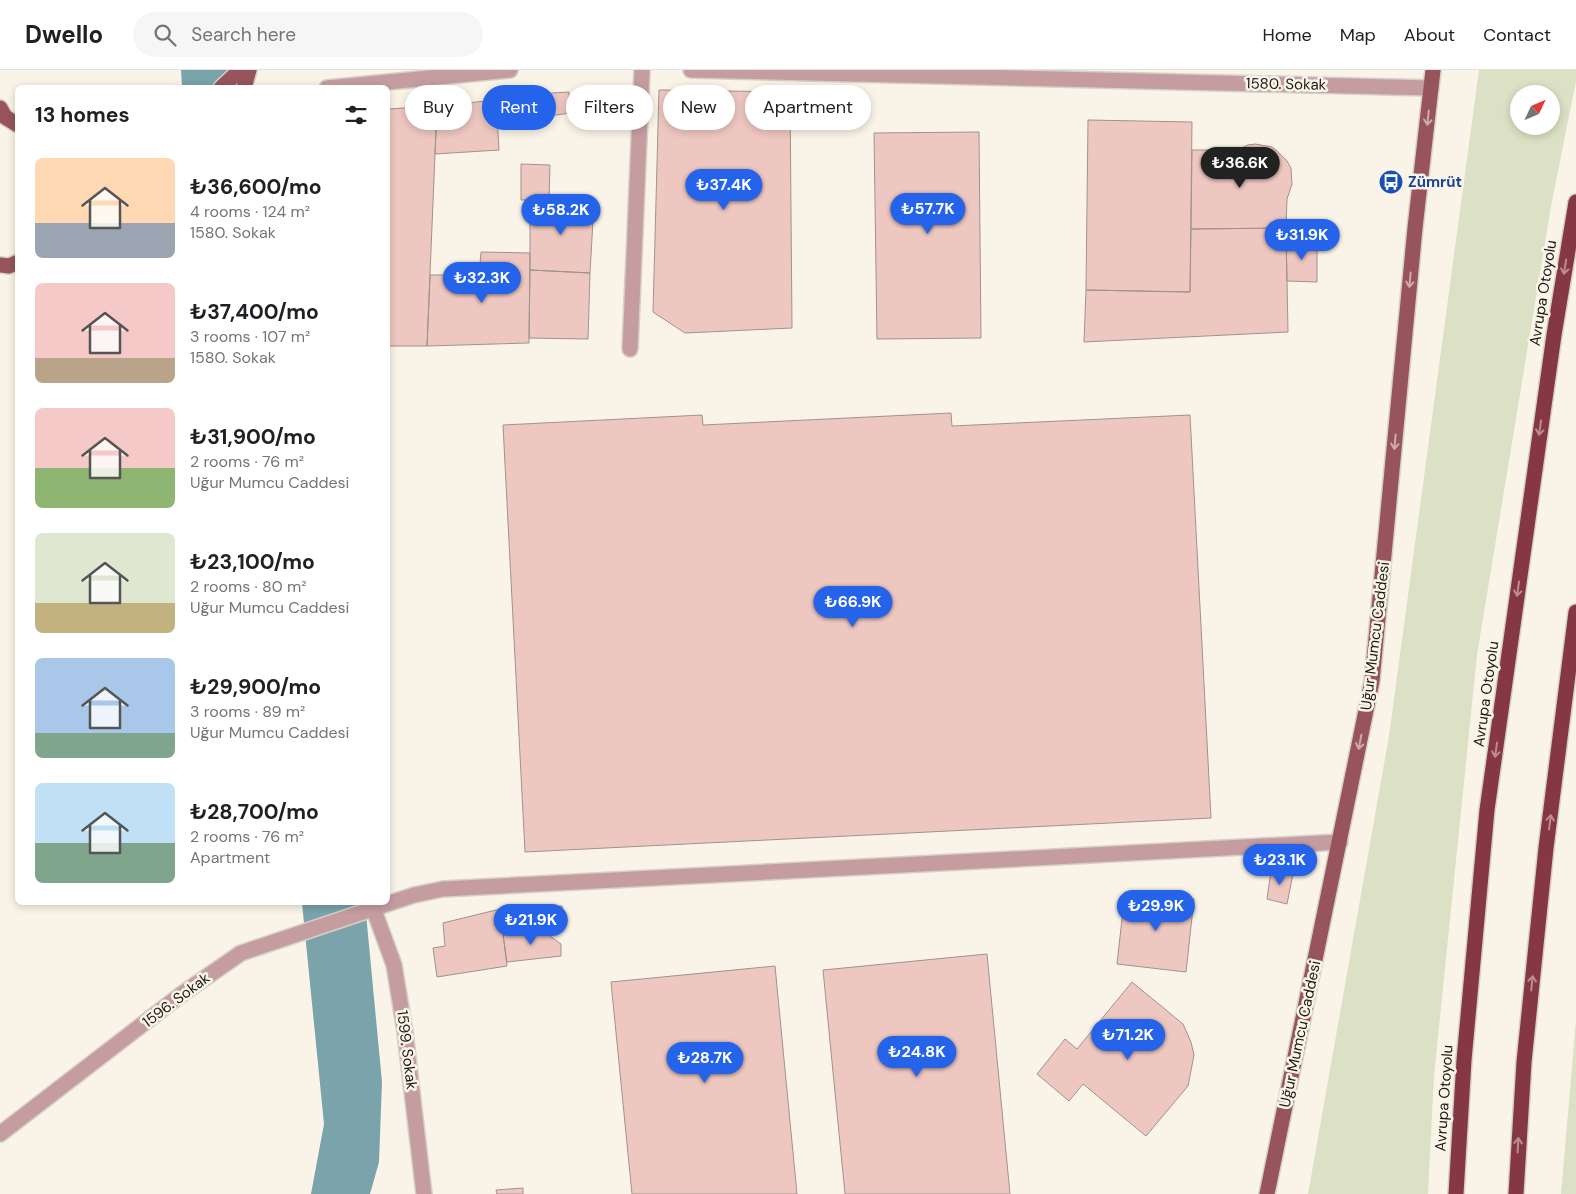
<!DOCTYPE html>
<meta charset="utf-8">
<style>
:root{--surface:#fff;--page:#f6f6f6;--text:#202124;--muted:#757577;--line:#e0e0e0;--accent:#2563eb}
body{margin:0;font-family:"DM Sans",sans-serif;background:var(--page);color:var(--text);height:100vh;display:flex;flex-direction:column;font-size:19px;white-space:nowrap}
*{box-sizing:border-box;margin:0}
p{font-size:16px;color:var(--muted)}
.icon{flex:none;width:28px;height:28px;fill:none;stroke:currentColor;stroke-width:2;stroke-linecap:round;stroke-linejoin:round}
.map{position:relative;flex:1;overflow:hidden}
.panel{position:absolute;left:15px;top:15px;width:375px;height:820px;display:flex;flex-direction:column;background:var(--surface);border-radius:8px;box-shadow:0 2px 8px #0003}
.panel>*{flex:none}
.guide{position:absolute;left:405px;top:15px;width:475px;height:45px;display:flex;gap:10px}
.needle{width:32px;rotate:46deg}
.buttons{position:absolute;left:1510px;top:15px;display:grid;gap:10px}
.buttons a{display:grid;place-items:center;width:50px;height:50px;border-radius:50%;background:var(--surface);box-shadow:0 2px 8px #0003;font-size:25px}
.price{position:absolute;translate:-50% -42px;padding:0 11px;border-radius:18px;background:var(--accent);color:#fff;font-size:16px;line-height:32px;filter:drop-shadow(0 1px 2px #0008)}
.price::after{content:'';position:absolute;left:50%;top:30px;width:15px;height:11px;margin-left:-8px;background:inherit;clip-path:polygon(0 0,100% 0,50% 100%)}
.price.active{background:#222;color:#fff}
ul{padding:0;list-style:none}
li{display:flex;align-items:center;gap:15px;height:125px;padding:0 20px}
li span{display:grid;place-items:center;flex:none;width:140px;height:100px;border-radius:8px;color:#555}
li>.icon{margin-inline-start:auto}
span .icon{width:60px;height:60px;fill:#fffc;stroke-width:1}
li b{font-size:21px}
h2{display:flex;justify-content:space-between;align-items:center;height:60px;padding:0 20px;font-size:21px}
.pill{padding:0 18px;border-radius:22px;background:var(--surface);box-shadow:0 2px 8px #0003;font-size:18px;line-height:45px}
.pill.active{background:var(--accent);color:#fff}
header{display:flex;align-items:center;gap:30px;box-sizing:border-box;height:70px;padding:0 25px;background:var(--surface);border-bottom:1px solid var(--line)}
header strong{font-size:24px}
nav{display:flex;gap:28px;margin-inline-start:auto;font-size:18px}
.search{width:350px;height:45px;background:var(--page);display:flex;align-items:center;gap:12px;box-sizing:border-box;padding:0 18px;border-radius:28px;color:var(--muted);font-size:19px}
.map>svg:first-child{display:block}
</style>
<header>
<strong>Dwello</strong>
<div class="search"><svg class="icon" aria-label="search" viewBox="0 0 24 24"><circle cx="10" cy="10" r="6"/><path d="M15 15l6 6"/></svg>Search here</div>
<nav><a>Home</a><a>Map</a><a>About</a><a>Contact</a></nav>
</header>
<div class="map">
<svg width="1576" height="1124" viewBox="0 0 1576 1124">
<rect width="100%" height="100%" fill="#faf4e8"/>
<path fill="#dce1c5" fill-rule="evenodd" d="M1479 0H1576V11L1551 136 1477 585 1434 1006 1428 1124H1308L1389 666ZM1519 24H1551V56H1519Z
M1576 950V1124H1561Z"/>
<path fill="#7aa3ab" d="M181 0H240L241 17H182Z
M302 833H365L382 1012 379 1092 370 1124H311L324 1054Z"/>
<path fill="#eec7c0" stroke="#a09290" d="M659 20 790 22 792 258 685 263 653 242Z
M569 22 570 43 536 48 535 24Z
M496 30 499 80 435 84 437 36Z
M437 36 427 276H388V39Z
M1088 50 1192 52 1190 222 1086 220Z
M979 62 981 268 877 269 874 63Z
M1255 74 1272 77 1276 80 1287 91 1291 98 1292 114 1287 129 1286 158 1191 159 1192 80H1237L1248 75Z
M521 94 550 95 549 130H521Z
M530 131 594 133 590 203 530 200Z
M1286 158 1288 262 1084 272 1086 220 1190 222 1191 159Z
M1286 170 1317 171V212L1287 211Z
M481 182 530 183 529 273 427 276 430 205H479Z
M530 200 590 203 588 269 529 268Z
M951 343 952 356 1190 345 1211 748 525 782 503 355 702 345 703 355Z
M1294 799 1287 834 1267 829 1271 801Z
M1125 822 1194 829 1186 902 1117 894Z
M562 836 564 852 543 854V861L503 865 500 839Z
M500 839 507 896 437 907 433 878 445 876 443 853Z
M543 861 561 874V886L507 892 503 865Z
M987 884 1010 1124H845L823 900Z
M775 896 797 1124H632L611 912Z
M1132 912 1183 954 1191 972 1194 985 1188 1016 1146 1066 1083 1014 1069 1031 1037 1004 1065 969 1077 979Z
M523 1118V1124H497L496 1120Z"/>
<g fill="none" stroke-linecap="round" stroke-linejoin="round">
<defs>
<path id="minor" d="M691 0 1431 18
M327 18 510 0
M630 279 642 0
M371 832 394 895 405 962 424 1124
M0 1064 182 924 241 883 414 825 443 819 1340 772"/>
<path id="major" d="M221 18 240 0
M244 18 249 0
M0 38 5 47 18 55
M0 195 9 196 18 192
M1267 1124 1372 611 1415 158 1433 0"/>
<path id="highway" d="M1456 1124 1464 990 1487 740 1554 265 1576 132
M1516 1124 1524 992 1546 778 1576 542"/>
</defs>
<use href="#minor" stroke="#d6d1c6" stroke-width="18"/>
<use href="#major" stroke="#d6d1c6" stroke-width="18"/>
<use href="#highway" stroke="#d6d1c6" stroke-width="18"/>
<use href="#minor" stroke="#c59da1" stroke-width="15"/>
<use href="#major" stroke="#97545c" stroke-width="15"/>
<use href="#highway" stroke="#853844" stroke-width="15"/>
</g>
<defs><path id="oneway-shaft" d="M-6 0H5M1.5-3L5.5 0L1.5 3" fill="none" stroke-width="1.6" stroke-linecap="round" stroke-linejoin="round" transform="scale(1.25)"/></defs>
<g stroke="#cdaca9">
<use href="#oneway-shaft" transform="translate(1428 48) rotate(96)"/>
<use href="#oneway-shaft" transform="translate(1410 210) rotate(95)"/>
<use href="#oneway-shaft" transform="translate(1395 372) rotate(95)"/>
<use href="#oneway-shaft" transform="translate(1360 672) rotate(101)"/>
</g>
<g stroke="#ba8d8e">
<use href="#oneway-shaft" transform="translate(1565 197) rotate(99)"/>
<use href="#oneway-shaft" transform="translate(1540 358) rotate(98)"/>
<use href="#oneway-shaft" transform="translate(1518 519) rotate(98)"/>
<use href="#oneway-shaft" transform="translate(1496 680) rotate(98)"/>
<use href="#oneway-shaft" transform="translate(1550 752) rotate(-83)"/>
<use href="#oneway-shaft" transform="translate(1532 913) rotate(-84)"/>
<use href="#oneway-shaft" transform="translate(1518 1075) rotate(-87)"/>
</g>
<defs>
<symbol id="bus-disc" viewBox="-11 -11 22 22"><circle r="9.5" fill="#1a4fb4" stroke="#faf4e8"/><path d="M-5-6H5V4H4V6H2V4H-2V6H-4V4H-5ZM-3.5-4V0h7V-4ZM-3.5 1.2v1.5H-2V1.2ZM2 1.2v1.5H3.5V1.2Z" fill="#fff"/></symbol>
</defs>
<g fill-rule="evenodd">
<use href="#bus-disc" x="1377" y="98" width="28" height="28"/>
</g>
<g text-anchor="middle" stroke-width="5" stroke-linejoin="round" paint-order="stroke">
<g font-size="15" fill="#1a1914" stroke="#faf4e8">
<text transform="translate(1286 14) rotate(1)" y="5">1580. Sokak</text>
<text transform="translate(1543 223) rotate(-81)" y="5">Avrupa Otoyolu</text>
<text transform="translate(1375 566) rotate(-83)" y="5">Uğur Mumcu Caddesi</text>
<text transform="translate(1486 624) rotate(-82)" y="5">Avrupa Otoyolu</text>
<text transform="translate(176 930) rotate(-37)" y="5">1596. Sokak</text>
<text transform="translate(1300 964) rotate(-78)" y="5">Uğur Mumcu Caddesi</text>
<text transform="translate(407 980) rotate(83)" y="5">1599. Sokak</text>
<text transform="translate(1444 1028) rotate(-86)" y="5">Avrupa Otoyolu</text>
</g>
<g font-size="15" font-weight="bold" fill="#164399" stroke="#faf4e8" text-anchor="start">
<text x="1408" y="117">Zümrüt</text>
</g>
</g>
</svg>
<div class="buttons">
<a><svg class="needle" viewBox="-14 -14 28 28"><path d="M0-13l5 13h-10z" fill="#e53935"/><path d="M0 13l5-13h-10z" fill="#757577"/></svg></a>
</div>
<b class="price active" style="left:1240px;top:119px">₺36.6K</b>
<b class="price" style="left:724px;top:141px">₺37.4K</b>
<b class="price" style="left:928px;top:165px">₺57.7K</b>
<b class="price" style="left:561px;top:166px">₺58.2K</b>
<b class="price" style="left:1302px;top:191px">₺31.9K</b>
<b class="price" style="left:482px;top:234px">₺32.3K</b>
<b class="price" style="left:853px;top:558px">₺66.9K</b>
<b class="price" style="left:1280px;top:816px">₺23.1K</b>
<b class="price" style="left:1156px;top:862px">₺29.9K</b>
<b class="price" style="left:531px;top:876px">₺21.9K</b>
<b class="price" style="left:1128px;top:991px">₺71.2K</b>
<b class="price" style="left:917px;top:1008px">₺24.8K</b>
<b class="price" style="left:705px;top:1014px">₺28.7K</b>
<div class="guide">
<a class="pill">Buy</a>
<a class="pill active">Rent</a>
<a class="pill">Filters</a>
<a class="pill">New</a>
<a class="pill">Apartment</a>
</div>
<section class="panel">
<h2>13 homes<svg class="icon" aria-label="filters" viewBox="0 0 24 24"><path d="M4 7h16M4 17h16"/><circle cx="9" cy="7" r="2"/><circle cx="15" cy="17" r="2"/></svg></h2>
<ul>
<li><span style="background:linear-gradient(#ffd9b3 65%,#9aa5b1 0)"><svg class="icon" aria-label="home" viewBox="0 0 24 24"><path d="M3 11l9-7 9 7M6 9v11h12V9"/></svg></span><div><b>₺36,600/mo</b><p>4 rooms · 124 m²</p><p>1580. Sokak</p></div></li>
<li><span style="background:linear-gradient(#f6c9c9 75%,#b9a48a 0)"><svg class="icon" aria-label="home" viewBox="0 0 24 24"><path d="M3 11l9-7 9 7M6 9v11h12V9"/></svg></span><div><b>₺37,400/mo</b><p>3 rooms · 107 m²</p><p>1580. Sokak</p></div></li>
<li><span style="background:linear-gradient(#f6c9c9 60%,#8fb573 0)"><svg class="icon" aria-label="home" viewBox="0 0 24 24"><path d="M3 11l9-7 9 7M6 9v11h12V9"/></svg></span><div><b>₺31,900/mo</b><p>2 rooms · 76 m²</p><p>Uğur Mumcu Caddesi</p></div></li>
<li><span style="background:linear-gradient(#dfe7d0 70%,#c2b280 0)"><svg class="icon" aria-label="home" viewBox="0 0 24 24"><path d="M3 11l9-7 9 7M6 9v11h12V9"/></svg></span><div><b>₺23,100/mo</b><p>2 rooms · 80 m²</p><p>Uğur Mumcu Caddesi</p></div></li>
<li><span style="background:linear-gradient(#a9c7e8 75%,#7fa58c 0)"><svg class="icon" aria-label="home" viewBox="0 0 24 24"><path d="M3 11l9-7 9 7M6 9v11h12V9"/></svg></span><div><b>₺29,900/mo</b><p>3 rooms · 89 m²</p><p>Uğur Mumcu Caddesi</p></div></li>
<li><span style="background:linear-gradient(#bfe0f5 60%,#7fa58c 0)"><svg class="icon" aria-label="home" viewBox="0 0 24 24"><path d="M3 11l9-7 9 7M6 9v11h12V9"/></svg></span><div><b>₺28,700/mo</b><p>2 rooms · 76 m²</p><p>Apartment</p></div></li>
</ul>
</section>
</div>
